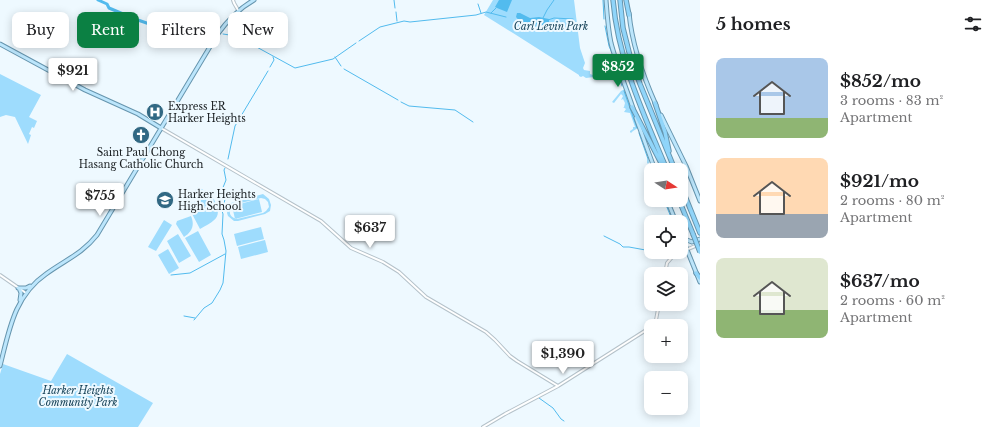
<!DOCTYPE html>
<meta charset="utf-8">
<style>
:root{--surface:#fff;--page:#f2f2f2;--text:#202124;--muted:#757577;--accent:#0b8043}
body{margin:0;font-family:"Libre Baskerville",serif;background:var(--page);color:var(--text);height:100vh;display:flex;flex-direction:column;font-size:15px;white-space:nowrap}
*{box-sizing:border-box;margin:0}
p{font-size:13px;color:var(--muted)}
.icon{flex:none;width:22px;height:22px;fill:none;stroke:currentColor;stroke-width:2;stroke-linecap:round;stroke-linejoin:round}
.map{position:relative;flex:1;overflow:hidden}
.details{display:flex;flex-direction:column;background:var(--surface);width:300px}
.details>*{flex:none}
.top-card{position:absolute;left:12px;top:12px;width:380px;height:36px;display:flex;gap:8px}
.needle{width:26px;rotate:102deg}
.tools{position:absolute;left:644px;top:163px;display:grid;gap:8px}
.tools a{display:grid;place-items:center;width:44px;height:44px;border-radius:8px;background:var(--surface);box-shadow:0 2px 10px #0003;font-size:20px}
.price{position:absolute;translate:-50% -34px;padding:0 9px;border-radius:4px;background:#fff;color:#222;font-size:13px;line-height:26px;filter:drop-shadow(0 1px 2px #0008)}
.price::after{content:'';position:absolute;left:50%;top:24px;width:12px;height:9px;margin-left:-6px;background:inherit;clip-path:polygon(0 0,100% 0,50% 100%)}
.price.active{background:var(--accent);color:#fff}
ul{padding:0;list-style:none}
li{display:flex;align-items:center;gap:12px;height:100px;padding:0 16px}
li span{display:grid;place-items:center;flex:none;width:112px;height:80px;border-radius:8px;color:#555}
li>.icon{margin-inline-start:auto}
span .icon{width:48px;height:48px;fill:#fffc;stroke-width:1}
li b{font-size:17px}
h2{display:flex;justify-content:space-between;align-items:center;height:48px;padding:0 16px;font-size:17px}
.chip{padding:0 14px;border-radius:8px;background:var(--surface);box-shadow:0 2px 10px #0003;font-size:14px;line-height:36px}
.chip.active{background:var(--accent);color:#fff}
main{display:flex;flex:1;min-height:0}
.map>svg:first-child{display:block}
</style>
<main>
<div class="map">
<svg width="700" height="427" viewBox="0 0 700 427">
<rect width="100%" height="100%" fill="#eef9ff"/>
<path fill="#9edcfd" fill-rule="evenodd" d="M493 0H574L580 48 585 63 583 68 584 70 590 71V74L593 75 594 77 586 78 583 76 581 77 579 76V75L513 33 484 15Z
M0 74 41 95 29 117 37 121 34 128 32 127 29 134 31 135 28 144 15 117 6 115 0 117Z
M625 89 638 128 633 131 631 133 630 132V131L633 129V127H635L630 113 624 112 626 109 623 107H624L625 103 623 99 621 100 623 96 621 94 614 103 612 102 621 91Z
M198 187 205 191 201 198 193 193Z
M211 194 212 195C222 216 220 218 200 229L190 210 188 211 187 207 188 204 191 202 192 203Z
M263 194 269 199 271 205 270 211 265 214 238 221H234L228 216 227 213 228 209 231 203ZM261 198 265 199 268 202 269 207 266 211 263 213 237 219C232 218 229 215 230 210L233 205Z
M259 199 262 212 235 219 232 206Z
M191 216C195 225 192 232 184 237L176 224 177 221Z
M164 220 172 225 156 251 148 247Z
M261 227 264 239 237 246 234 234Z
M198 231 211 255 199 262 185 238Z
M178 234 191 256 179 263 167 241Z
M265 240 268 252 241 259 238 247Z
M168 249 179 268 169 274 158 255Z
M67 354 153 403 138 427H0V374L3 364 51 381Z"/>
<path fill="#52bbee" d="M499 0H512L507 12 497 8 495 7Z
M517 13H520L530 18 539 17 549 19V22C541 31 522 25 516 17Z"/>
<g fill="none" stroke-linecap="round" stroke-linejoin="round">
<path stroke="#52bbee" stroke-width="1" d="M394 0 395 8
M603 0 604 19
M478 4 481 13
M396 12 397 21
M491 13 496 8
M543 18 547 10 554 0
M548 20 554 18 573 19
M605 26 609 46 612 53
M223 34 236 36 242 39 295 68 333 59 356 43
M359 41 380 27 404 21 410 22 476 15 486 12 506 17
M335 57 341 66
M614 61 617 70
M270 67 274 60 273 57
M344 69 398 100
M619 75 622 86
M624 91 637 128
M401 102 409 106 455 110 473 122
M639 133 648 159V163
M228 159 235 126 268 71
M649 168 652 170
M223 193 222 190 226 180 224 170 225 168
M664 200 673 222
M604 236 620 244 623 247H629L651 251
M681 247 682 246
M660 252 665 253 670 252
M171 275 190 273 225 254
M184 316 195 318
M194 320 204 308 212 303 220 290 223 283 226 251 224 240 222 234 223 214 222 211V207L224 204 225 199 224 197
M539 398 553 408 561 419 564 421"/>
<path stroke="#52bbee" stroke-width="3" d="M98 0 107 4 109 8 135 19 164 29 186 31 205 30 212 31"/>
<defs>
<path id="minor" d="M233 0 234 3 238 10
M161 128 321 221 351 248 383 262 399 272 426 297 486 332 495 340 510 356 517 361 558 386
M665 274 667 263 674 255 700 244
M0 275 26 293
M652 326 656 320 659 304
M483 427 505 414 558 386 651 327"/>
<path id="major" d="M606 0C607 14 608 29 611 43 617 66 626 87 633 108
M629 13C632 45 643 76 656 105
M0 44 85 90 138 114 161 128
M661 115 686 166 700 201
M636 118 655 170
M667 200 676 222
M681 235 700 282
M683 237 687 240 692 242 700 239
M18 288H26L30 286
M19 288 21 293 20 300
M0 366C9 331 14 296 46 274 65 260 82 254 97 235L217 35C227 21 238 9 254 0"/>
<path id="highway" d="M613 0C618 60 644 115 667 170
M620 0 623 28 630 56 640 84 675 170
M626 0 629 15
M655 103 665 132 669 151
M632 107 661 163
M681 186 700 233
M679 200 693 234
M696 273 700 278"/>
</defs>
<use href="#minor" stroke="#b5c2ca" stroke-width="4"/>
<use href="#major" stroke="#6695ae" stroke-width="5"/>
<use href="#highway" stroke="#6695ae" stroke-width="5.5"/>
<use href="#minor" stroke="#fff" stroke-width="2"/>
<use href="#major" stroke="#bce6fc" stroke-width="3"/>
<use href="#highway" stroke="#90d5fa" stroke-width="3.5"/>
<defs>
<path id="highway-bridge" d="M693 234 700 252"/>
</defs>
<use href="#highway-bridge" stroke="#6695ae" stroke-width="5.5" stroke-linecap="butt"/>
<use href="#highway-bridge" stroke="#90d5fa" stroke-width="3.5"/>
</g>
<defs>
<symbol id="hospital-disc" viewBox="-11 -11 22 22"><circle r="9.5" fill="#316883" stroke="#eef9ff"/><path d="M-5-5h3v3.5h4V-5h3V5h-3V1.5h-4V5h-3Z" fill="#fff"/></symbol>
<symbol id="church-disc" viewBox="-11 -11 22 22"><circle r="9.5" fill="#316883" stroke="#eef9ff"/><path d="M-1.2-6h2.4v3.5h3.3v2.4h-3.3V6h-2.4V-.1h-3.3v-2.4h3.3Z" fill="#fff"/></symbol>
<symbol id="school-disc" viewBox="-11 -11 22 22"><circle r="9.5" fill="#316883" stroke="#eef9ff"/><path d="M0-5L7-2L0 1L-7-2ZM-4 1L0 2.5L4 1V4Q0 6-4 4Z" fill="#fff"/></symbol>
</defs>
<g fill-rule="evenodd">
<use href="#hospital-disc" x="145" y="102" width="20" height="20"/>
<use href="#church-disc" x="131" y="125" width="20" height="20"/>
<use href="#school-disc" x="155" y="190" width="20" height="20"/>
</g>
<g text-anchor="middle" stroke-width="4" stroke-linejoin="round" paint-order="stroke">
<g font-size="10" font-style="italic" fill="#174359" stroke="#eef9ff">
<text x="551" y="30">Carl Levin Park</text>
<text x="78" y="394">Harker Heights<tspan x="78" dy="12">Community Park</tspan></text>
</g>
<g font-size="10" fill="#191e21" stroke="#eef9ff" text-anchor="start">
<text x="168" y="110">Express ER<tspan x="168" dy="12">Harker Heights</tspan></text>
<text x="141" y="156" text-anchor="middle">Saint Paul Chong<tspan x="141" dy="12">Hasang Catholic Church</tspan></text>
<text x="178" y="198">Harker Heights<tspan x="178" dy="12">High School</tspan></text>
</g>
</g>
</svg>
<div class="tools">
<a><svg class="needle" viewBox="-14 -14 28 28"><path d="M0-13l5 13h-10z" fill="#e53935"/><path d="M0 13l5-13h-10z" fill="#757577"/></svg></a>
<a><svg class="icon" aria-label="locate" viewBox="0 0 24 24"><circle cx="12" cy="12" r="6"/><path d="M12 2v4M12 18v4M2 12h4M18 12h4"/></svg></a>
<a><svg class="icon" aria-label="layers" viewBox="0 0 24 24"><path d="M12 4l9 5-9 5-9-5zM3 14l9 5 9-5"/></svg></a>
<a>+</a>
<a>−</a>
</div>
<b class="price active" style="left:618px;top:88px">$852</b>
<b class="price" style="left:73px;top:92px">$921</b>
<b class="price" style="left:100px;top:217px">$755</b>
<b class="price" style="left:370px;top:249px">$637</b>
<b class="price" style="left:563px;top:375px">$1,390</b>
<div class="top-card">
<a class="chip">Buy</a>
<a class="chip active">Rent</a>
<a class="chip">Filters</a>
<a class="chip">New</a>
</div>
</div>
<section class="details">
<h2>5 homes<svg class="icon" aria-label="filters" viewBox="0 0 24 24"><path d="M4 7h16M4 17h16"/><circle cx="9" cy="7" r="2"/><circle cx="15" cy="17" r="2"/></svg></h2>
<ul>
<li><span style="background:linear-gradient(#a9c7e8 75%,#8fb573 0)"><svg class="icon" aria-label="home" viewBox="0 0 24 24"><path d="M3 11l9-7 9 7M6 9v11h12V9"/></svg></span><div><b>$852/mo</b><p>3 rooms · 83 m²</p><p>Apartment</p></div></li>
<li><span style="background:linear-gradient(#ffd9b3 70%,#9aa5b1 0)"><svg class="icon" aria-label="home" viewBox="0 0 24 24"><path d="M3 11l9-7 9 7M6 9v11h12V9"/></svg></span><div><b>$921/mo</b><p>2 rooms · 80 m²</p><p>Apartment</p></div></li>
<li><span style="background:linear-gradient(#dfe7d0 65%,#8fb573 0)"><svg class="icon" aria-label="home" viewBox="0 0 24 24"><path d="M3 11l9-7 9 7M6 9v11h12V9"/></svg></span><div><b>$637/mo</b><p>2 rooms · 60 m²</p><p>Apartment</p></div></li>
</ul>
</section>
</main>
